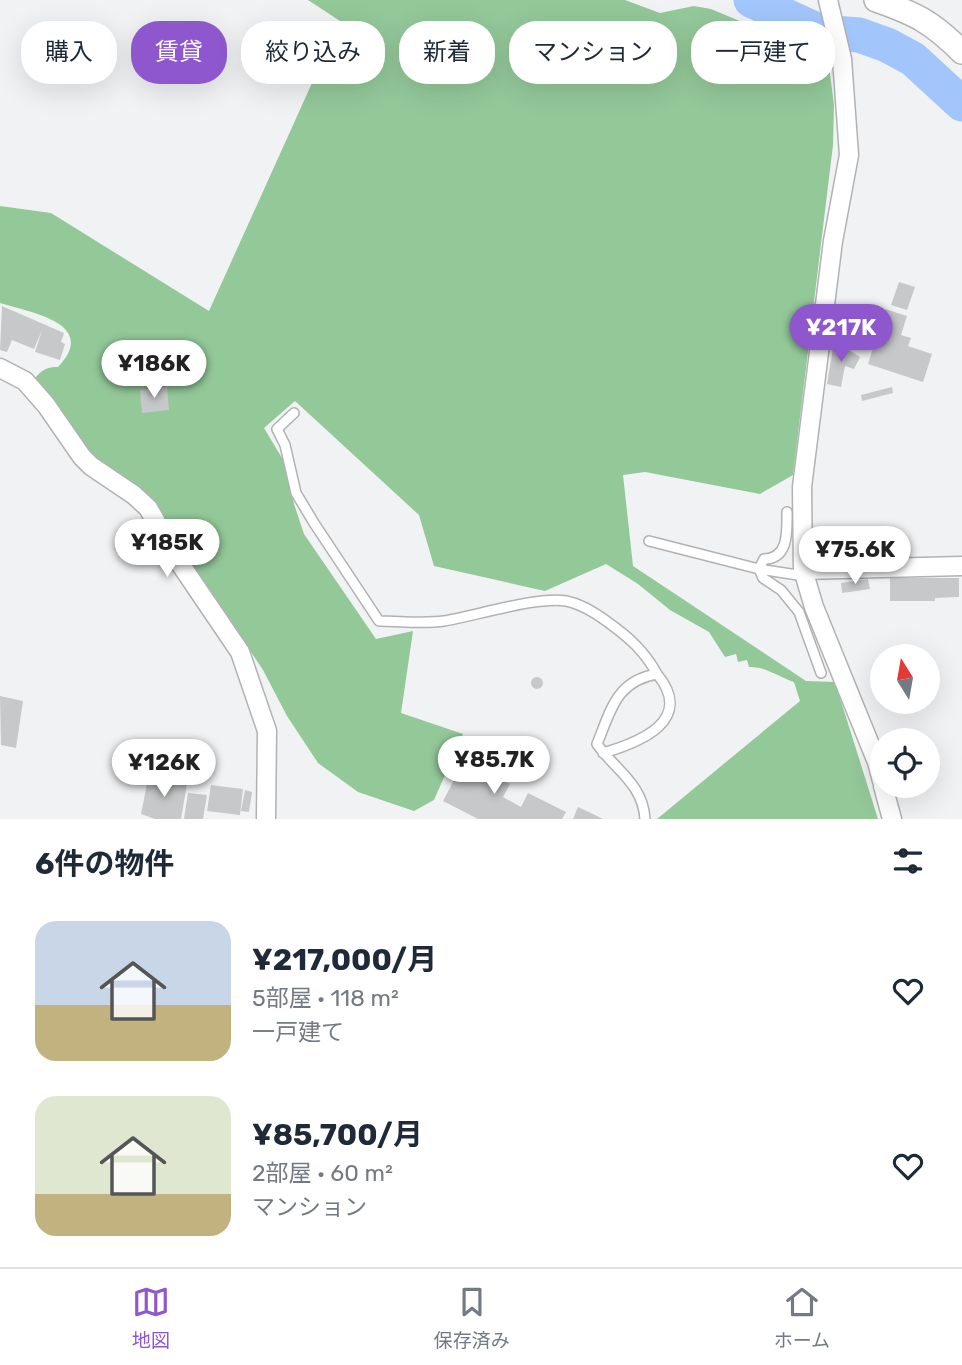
<!DOCTYPE html>
<html lang="ja">
<meta charset="utf-8">
<style>
:root{--surface:#fff;--page:#f6f6f7;--text:#1f2937;--muted:#747a83;--line:#e0e1e3;--accent:#8f57ce}
body{margin:0;font-family:Rubik,"Noto Sans JP",sans-serif;background:var(--page);color:var(--text);height:100vh;display:flex;flex-direction:column;font-size:26px;white-space:nowrap}
*{box-sizing:border-box;margin:0}
p{font-size:23px;color:var(--muted)}
.icon{flex:none;width:38px;height:38px;fill:none;stroke:currentColor;stroke-width:2;stroke-linecap:round;stroke-linejoin:round}
.map{position:relative;height:819px;overflow:hidden}
.panel{display:flex;flex-direction:column;background:var(--surface);flex:1}
.panel>*{flex:none}
.top-card{position:absolute;left:21px;top:21px;width:920px;height:63px;display:flex;gap:14px}
.needle{width:46px;rotate:349deg}
.fabs{position:absolute;left:870px;top:644px;display:grid;gap:14px}
.fabs a{display:grid;place-items:center;width:70px;height:70px;border-radius:50%;background:var(--surface);box-shadow:0 7px 28px #0002;font-size:35px}
.price{position:absolute;translate:-50% -60px;padding:0 16px;border-radius:24px;background:#fff;color:#222;font-size:23px;line-height:46px;filter:drop-shadow(0 2px 4px #0008)}
.price::after{content:'';position:absolute;left:50%;top:42px;width:21px;height:16px;margin-left:-10px;background:inherit;clip-path:polygon(0 0,100% 0,50% 100%)}
.price.selected{background:var(--accent);color:#fff}
ul{padding:0;list-style:none}
li{display:flex;align-items:center;gap:21px;height:175px;padding:0 35px}
li span{display:grid;place-items:center;flex:none;width:196px;height:140px;border-radius:21px;color:#555}
li>.icon{margin-inline-start:auto}
span .icon{width:84px;height:84px;fill:#fffc;stroke-width:1}
li b{font-size:30px}
h2{display:flex;justify-content:space-between;align-items:center;height:84px;padding:0 35px;font-size:30px}
.pill{padding:0 24px;border-radius:28px;background:var(--surface);box-shadow:0 7px 28px #0002;font-size:24px;line-height:63px}
.pill.selected{background:var(--accent);color:#fff}
.menu{display:flex;justify-content:space-around;align-items:center;height:98px;border-top:2px solid var(--line);background:var(--surface);font-size:19px;color:var(--muted)}
.menu a{display:grid;justify-items:center;gap:4px}
.menu .selected{color:var(--accent)}
.map>svg:first-child{display:block}
</style>
<div class="map">
<svg width="962" height="819" viewBox="0 0 962 819">
<rect width="100%" height="100%" fill="#f1f2f3"/>
<path fill="#93c899" d="M308 0H625L660 13 694 6 711 9 828 58 834 105 833 145 793 475 760 494 645 472 623 475 633 566 806 681 835 682 878 819H657L800 701 794 682C780 677 764 666 749 667L747 660 738 662 736 654 725 657 709 632 670 610 638 584 606 564 545 591 434 566 419 515 295 401 264 428 285 463 294 504 304 534 376 639 413 631 401 713 463 734 434 800 414 811 358 792 318 763 287 716 263 670 149 500 91 459 36 382V377C43 369 48 367 58 367 100 323 29 312 0 303V206L51 213 209 311 340 21Z"/>
<g fill="none" stroke-linecap="round" stroke-linejoin="round">
<path stroke="#a2c6fc" stroke-width="35" d="M751 0 821 32 859 35 887 45 913 59 962 104"/>
</g>
<path fill="#c7c8c9" d="M899 282 915 287 907 310 891 305Z
M2 306 64 333 61 342 65 344 60 360 35 352 42 330 34 349 12 340 7 352 0 350Z
M885 309 907 316 901 335 911 338 908 346 932 354 923 382 868 364Z
M834 341 860 357 854 369 845 366 841 387 827 384Z
M167 387 169 410 142 413 140 390Z
M892 387 893 393 862 401 861 395Z
M890 578H959V597L935 598V601H890Z
M868 579 870 589 842 593 841 583Z
M531 683a6 6 0 1 1 12 0a6 6 0 1 1-12 0Z
M0 696 23 701 16 748 1 745Z
M483 756 501 766 499 769 510 775 506 782 510 784 503 797 521 807 528 793 566 812 562 819H478L443 801 464 761 478 768Z
M153 776 165 779V787L169 788 172 779 187 784 181 819H155L141 814 147 784 150 782Z
M211 785 243 789 240 815 207 811Z
M245 790 252 792 249 812 241 811Z
M188 793 207 795 203 819H184Z
M578 807 595 815 603 819H573Z"/>
<g fill="none" stroke-linecap="round" stroke-linejoin="round">
<defs>
<path id="service" d="M294 413 277 429 285 445 296 493 314 523 379 621C400 621 423 624 444 621 475 616 537 596 566 601 582 604 597 614 609 623 630 638 645 652 657 674
M787 512C787 531 789 559 764 559L759 569 763 578 781 590 799 612 821 673
M649 541 759 569 804 576
M603 753C641 742 695 720 657 674 616 681 611 710 597 744 615 770 643 784 645 819"/>
<path id="minor" d="M828 0 842 59 849 155 833 241 802 487 803 570 814 607 877 762 882 781
M0 368 25 381 46 405 82 457 91 466 134 495 148 508 181 565 240 652 267 731 266 819
M803 570 962 566
M883 786 892 819"/>
<path id="tertiary" d="M876 0C916 14 932 22 962 52"/>
</defs>
<use href="#service" stroke="#b2b2b3" stroke-width="12"/>
<use href="#minor" stroke="#b2b2b3" stroke-width="21"/>
<use href="#tertiary" stroke="#b2b2b3" stroke-width="26"/>
<use href="#service" stroke="#fff" stroke-width="9"/>
<use href="#minor" stroke="#fff" stroke-width="18"/>
<use href="#tertiary" stroke="#fff" stroke-width="23"/>
</g>
</svg>
<div class="fabs">
<a><svg class="needle" viewBox="-14 -14 28 28"><path d="M0-13l5 13h-10z" fill="#e53935"/><path d="M0 13l5-13h-10z" fill="#747a83"/></svg></a>
<a><svg class="icon" aria-label="locate" viewBox="0 0 24 24"><circle cx="12" cy="12" r="6"/><path d="M12 2v4M12 18v4M2 12h4M18 12h4"/></svg></a>
</div>
<b class="price selected" style="left:841px;top:364px">¥217K</b>
<b class="price" style="left:154px;top:400px">¥186K</b>
<b class="price" style="left:167px;top:579px">¥185K</b>
<b class="price" style="left:855px;top:586px">¥75.6K</b>
<b class="price" style="left:494px;top:796px">¥85.7K</b>
<b class="price" style="left:164px;top:799px">¥126K</b>
<div class="top-card">
<a class="pill">購入</a>
<a class="pill selected">賃貸</a>
<a class="pill">絞り込み</a>
<a class="pill">新着</a>
<a class="pill">マンション</a>
<a class="pill">一戸建て</a>
</div>
</div>
<section class="panel">
<h2>6件の物件<svg class="icon" aria-label="filters" viewBox="0 0 24 24"><path d="M4 7h16M4 17h16"/><circle cx="9" cy="7" r="2"/><circle cx="15" cy="17" r="2"/></svg></h2>
<ul>
<li><span style="background:linear-gradient(#c9d6e8 60%,#c2b280 0)"><svg class="icon" aria-label="home" viewBox="0 0 24 24"><path d="M3 11l9-7 9 7M6 9v11h12V9"/></svg></span><div><b>¥217,000/月</b><p>5部屋 · 118 m²</p><p>一戸建て</p></div><svg class="icon" aria-label="heart" viewBox="0 0 24 24"><path d="M12 20l-8-8c-3-5 5-10 8-4 3-6 11-1 8 4z"/></svg></li>
<li><span style="background:linear-gradient(#dfe7d0 70%,#c2b280 0)"><svg class="icon" aria-label="home" viewBox="0 0 24 24"><path d="M3 11l9-7 9 7M6 9v11h12V9"/></svg></span><div><b>¥85,700/月</b><p>2部屋 · 60 m²</p><p>マンション</p></div><svg class="icon" aria-label="heart" viewBox="0 0 24 24"><path d="M12 20l-8-8c-3-5 5-10 8-4 3-6 11-1 8 4z"/></svg></li>
</ul>
</section>
<nav class="menu">
<a class="selected"><svg class="icon" aria-label="map" viewBox="0 0 24 24"><path d="M3 6l6-2 6 2 6-2v14l-6 2-6-2-6 2zM9 4v14M15 6v14"/></svg>地図</a>
<a><svg class="icon" aria-label="saved" viewBox="0 0 24 24"><path d="M7 4h10v16l-5-4-5 4z"/></svg>保存済み</a>
<a><svg class="icon" aria-label="home" viewBox="0 0 24 24"><path d="M3 11l9-7 9 7M6 9v11h12V9"/></svg>ホーム</a>
</nav>
